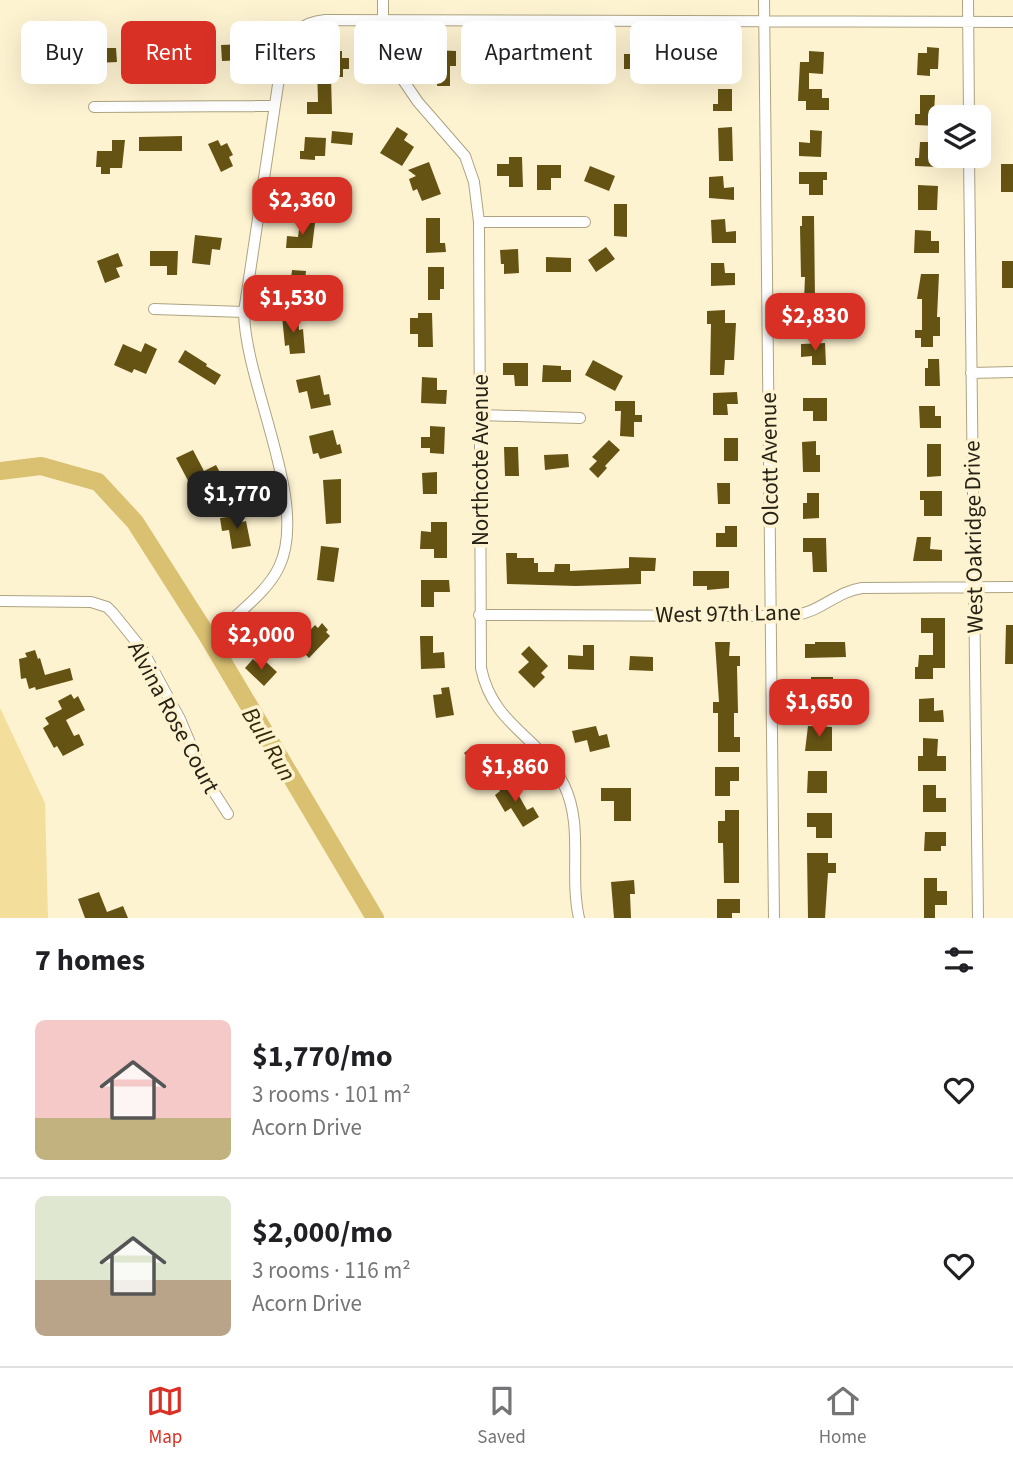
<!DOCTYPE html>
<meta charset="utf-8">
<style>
:root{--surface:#fff;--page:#f2f2f2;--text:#202124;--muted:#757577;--line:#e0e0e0;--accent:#d93025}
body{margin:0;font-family:"Source Sans 3",sans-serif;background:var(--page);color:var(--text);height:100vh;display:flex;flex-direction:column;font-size:26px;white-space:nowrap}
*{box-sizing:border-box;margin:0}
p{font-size:23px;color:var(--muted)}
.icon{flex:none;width:38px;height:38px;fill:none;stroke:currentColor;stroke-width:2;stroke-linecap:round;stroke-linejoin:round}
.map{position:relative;height:918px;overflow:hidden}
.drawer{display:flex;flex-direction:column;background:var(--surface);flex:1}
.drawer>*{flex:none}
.hud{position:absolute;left:21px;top:21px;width:971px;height:63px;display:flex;gap:14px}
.controls{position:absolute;left:928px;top:105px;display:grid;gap:14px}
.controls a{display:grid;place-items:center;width:63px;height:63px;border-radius:10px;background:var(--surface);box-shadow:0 7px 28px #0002;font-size:35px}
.price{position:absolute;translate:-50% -60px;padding:0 16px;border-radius:14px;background:var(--accent);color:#fff;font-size:23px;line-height:46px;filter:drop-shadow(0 2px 4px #0008)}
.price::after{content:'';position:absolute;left:50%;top:42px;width:21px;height:16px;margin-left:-10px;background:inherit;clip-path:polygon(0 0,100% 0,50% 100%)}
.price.on{background:#222;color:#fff}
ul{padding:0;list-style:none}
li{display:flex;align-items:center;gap:21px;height:175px;padding:0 35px}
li+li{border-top:2px solid var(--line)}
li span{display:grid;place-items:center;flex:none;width:196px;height:140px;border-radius:10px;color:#555}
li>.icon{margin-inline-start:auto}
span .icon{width:84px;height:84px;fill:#fffc;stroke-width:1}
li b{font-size:30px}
h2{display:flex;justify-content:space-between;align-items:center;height:84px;padding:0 35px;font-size:30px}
.chip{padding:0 24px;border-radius:10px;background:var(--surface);box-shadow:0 7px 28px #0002;font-size:24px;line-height:63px}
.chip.on{background:var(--accent);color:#fff}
.tab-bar{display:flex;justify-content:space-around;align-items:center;height:98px;border-top:2px solid var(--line);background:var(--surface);font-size:19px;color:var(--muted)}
.tab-bar a{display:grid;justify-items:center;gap:4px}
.tab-bar .on{color:var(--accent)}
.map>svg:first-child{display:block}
</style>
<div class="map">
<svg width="1013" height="918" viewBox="0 0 1013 918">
<rect width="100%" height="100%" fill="#fef3d1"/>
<path fill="#f3de9c" d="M0 708 45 803 48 918H0Z"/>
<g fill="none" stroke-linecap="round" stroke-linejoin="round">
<path stroke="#dac171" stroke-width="18" d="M0 471 41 466 98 482 135 522 207 635 375 918"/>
</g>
<path fill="#655314" d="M247 44V60L222 61 221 45Z
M149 47H162V58H185V49H195V73L148 74Z
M927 47 939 48 938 69H930V76L917 75 918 53H927Z
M97 48H116L117 62 97 63Z
M707 48H731V63H712V67L701 66V49Z
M432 50 456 51V66H450V86H437L438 75H431Z
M513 50V65L475 66V51Z
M555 50 556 69H529V55L539 54V51Z
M589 50H602V75H578V61H589Z
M634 50H648V69H624V54H634Z
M329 51H342V58H349V69H343V77H331L332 114H307V102H318L317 65H329Z
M809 51 824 52 823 74 809 73V89H822V98H829V110H806V101H798L800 62H809Z
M718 89H732V111H713V104H718Z
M920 95H935L934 114H939L938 126 915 125V114H920Z
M397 127 408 134 404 140 414 147 402 166 380 153Z
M732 127 733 161H719L718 128Z
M810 130 822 131 821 157 799 156V142L810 143Z
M332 131 353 133 352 145 331 143Z
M182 136V151H139V137Z
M305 137 326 138 325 156H315V160L300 159V151H304Z
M112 140H125L122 168H110V174H101V167H96L97 151H112Z
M218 140 221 146 227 143 233 155 229 157 233 166 221 172 208 144Z
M920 142H938V167L915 166V158H919Z
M509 157H522L523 187H509V176H497V164H509Z
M429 162 441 194 422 201 417 189 413 191 409 179 416 176 408 170Z
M1001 164H1013V192H1001Z
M537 165H561V178H551V190H537Z
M590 166 615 176 609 191 584 181Z
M799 172H827V180H823V195H809V184H799Z
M723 176 724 188 734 187V200L709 198V177Z
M299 181H311V204H295V187H299Z
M918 185 938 186 937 210H918Z
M614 204H627V237L614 236Z
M802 216H814L815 299H825V321H811V312H801V300H804L805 277H801L800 226H802Z
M426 218H440V243H445L446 252 426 253Z
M725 219 726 232 736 231V243H712L711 220Z
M300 222 315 223 312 248H286L287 236 298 237Z
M915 230 931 231V241H939V253H914Z
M195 235 222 238 220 250 212 249 210 265 192 263Z
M606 247 615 259 596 272 588 260Z
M518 249 519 273 504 274V264H501L500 250Z
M150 251H178L177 275H167V266H150Z
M118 253 123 266 116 268 120 277 105 283 97 261Z
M546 257 571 258V272H546Z
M1002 261H1013V288H1002Z
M711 263H724L725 273H735V285L711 286Z
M428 267H444V289H440V300H428Z
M292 270 306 271 303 297 285 295 286 288H290Z
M921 274H939L937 317H940V336H933V347H921V338H915V330H922V299H917Z
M725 310V323H736L734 360H725L724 375H710L711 324H707V311Z
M418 313H432L433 347H418V334H410V318H418Z
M298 315 299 330 303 329 305 353 290 354 289 345 285 346 282 316Z
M145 343 157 349 146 374 134 369 132 373 114 365 123 344 141 352Z
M825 343 826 365H812V356L801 357V344Z
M185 350 207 364 206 366 221 375 215 385 178 362Z
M928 359H939L940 386H925V368H928Z
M593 360 623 376 615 391 585 375Z
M503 363H528V386H515L514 375H503Z
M543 365 561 366V370H571V382H542Z
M320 375 324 395 329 394 331 405 311 409 307 391 299 393 296 380Z
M422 377 437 378V390H447L446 404 421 403Z
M737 392 738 404H727L728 415H713V393Z
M803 398H827V421H813V411H803Z
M615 401H635V415H642V422H634V437L620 436 621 411H615Z
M919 406H935V416H941V428H920Z
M430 426 445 427 444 454 430 453V448H421V437H430Z
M333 430 337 445 340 444 342 453 320 459 318 453 313 454 309 436Z
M724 438H738V461H724Z
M609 440 620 450 605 466 607 468 598 478 589 469 597 461 592 457Z
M816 441V455H820V472H803L802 442Z
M927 444H941V476L927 477Z
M504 447H518L519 476H505Z
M193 450 204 471 216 465 222 476 193 490 176 458Z
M568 454 569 467 545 470 544 455Z
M437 472V494H423L422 473Z
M341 479V523L326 524 323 480Z
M717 483H730V504H718Z
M920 491H942V516H924V500H920Z
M807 493H819V518L803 519V503H807Z
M235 516H241L242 522 246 521 251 546 232 549 229 530 222 531 220 518Z
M431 522H447V558H434V549H420L421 531 431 532Z
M725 526H737V547H716V533H725Z
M917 537H931L930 549 942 550V561H913Z
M803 538H826L827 572H813L812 552H803Z
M321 546 339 548 334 582 317 580Z
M506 553H517V558H534V563H538V572H554L555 564H570V571L629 568V557L656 558 655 571H641V584L576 586 507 584Z
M693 571H729V588L707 590V586H693Z
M421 580H449L450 592H434V607H421Z
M921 618H945V668H933V679H915V667H918L919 655H933V633H921Z
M322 623 328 630 326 632 330 636 309 658 296 645 315 625 318 628Z
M1006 625H1013V664H1005Z
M420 636H433V653L444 652 445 668 421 669Z
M715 642H730L729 656H740V666H737L738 713H734V737H740V752H718V713H713V702H719Z
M815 642H845L846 657 805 658V644H815Z
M583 645H594V670L568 669V655L583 656Z
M529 646 548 666 541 673 545 677 534 688 518 672 529 662 521 654Z
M35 650 38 659 40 658 45 675 70 668 73 680 36 690 35 687 29 689 26 678 21 679 19 659 27 657 25 653Z
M630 656 653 657V671L629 670Z
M253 659 261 666 265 661 277 672 264 686 245 668Z
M811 677H833V707H822V712H805V699H811Z
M449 687 454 715 436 718 433 695 442 694 441 688Z
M71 694 74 699 78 696 85 710 66 720 74 736 79 734 84 745 63 756 57 746 54 748 43 728 49 724 45 718 62 709 58 701Z
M934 698V711L943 710 944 722H919V699Z
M596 726 599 736 607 734 610 747 590 752 587 740 575 743 572 731Z
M808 726 832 727V751H805Z
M923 738 938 739 937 756H946V771H918V756H923Z
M473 746 488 764 479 771 464 753Z
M715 767H739V781H730V796H715Z
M808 771H827V793H807Z
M510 780 527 810 533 807 539 817 523 827 511 808 505 812 495 795 500 791 498 787Z
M923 785H936V798H946V812H923Z
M601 788H631V821H614V801H601Z
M725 810H739V883H724L723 843H718V821H725Z
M807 813H832V838H816V827H807Z
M925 832H946V846H941V851H924Z
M807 853H828V863H836V873H828L825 918H808Z
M924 878H937V891H947V905H935V918H924Z
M634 880 635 894H630L631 918H614L611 882Z
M99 892 107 912 123 906 128 918H85L78 899Z
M717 899H740V913H732V918H717Z"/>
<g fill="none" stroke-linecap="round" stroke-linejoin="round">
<defs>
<path id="street" d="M383 0V20L390 61 418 102 465 156 474 182 479 222 481 668C493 727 542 737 564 785 584 826 569 874 579 918
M764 0 774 918
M968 0 969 117
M94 107 274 106
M969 156 978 918
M479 222H585
M154 309 244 312
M971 373 1013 372
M481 415 580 418
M0 601 91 602 107 607 113 613 142 649 180 719 205 778 228 814
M479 615 791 616C820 613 835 592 862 588L1013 587
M222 629C241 610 267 592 279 567 310 503 245 385 244 312L282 58C287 35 302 22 325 20L1013 22"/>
</defs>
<use href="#street" stroke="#ada382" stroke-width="12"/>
<use href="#street" stroke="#fff" stroke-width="10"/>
</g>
<g text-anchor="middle" stroke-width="7" stroke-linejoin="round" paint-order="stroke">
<g font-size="23" fill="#262215" stroke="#fef3d1">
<text transform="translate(769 459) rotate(-91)" y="8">Olcott Avenue</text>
<text transform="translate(480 460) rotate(-90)" y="8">Northcote Avenue</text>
<text transform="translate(973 537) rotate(-91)" y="8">West Oakridge Drive</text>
<text transform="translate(728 613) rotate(-1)" y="8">West 97th Lane</text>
<text transform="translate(174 717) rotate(62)" y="8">Alvina Rose Court</text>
</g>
<g font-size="24" font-style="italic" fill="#352a06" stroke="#fef3d1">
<text transform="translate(269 744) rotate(59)" y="8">Bull Run</text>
</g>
</g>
</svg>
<div class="controls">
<a><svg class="icon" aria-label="layers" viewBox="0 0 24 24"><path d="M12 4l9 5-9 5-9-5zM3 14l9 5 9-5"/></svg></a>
</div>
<b class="price" style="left:302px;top:237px">$2,360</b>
<b class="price" style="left:293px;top:335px">$1,530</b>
<b class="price" style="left:815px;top:353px">$2,830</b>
<b class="price on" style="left:237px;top:531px">$1,770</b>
<b class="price" style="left:261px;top:672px">$2,000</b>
<b class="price" style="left:819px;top:739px">$1,650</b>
<b class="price" style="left:515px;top:804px">$1,860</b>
<div class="hud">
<a class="chip">Buy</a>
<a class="chip on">Rent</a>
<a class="chip">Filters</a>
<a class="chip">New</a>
<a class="chip">Apartment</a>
<a class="chip">House</a>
</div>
</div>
<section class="drawer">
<h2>7 homes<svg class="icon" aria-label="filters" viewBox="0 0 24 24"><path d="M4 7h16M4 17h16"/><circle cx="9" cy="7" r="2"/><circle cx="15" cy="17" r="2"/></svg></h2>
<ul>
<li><span style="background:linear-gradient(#f6c9c9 70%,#c2b280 0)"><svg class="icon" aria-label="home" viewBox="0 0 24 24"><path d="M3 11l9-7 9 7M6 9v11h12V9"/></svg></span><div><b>$1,770/mo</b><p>3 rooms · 101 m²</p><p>Acorn Drive</p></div><svg class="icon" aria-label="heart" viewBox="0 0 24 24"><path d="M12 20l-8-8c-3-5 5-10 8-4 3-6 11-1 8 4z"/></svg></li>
<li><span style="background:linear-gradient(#dfe7d0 60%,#b9a48a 0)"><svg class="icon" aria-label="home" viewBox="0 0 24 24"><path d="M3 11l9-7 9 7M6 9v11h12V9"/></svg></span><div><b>$2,000/mo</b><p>3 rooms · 116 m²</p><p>Acorn Drive</p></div><svg class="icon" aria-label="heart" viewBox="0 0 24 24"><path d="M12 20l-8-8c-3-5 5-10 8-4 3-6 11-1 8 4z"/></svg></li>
</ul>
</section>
<nav class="tab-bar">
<a class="on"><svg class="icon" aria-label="map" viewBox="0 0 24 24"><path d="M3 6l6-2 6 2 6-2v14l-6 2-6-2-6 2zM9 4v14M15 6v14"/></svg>Map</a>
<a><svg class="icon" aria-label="saved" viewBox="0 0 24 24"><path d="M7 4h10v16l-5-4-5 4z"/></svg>Saved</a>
<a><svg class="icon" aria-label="home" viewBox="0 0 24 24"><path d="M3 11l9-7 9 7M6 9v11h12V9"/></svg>Home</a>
</nav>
